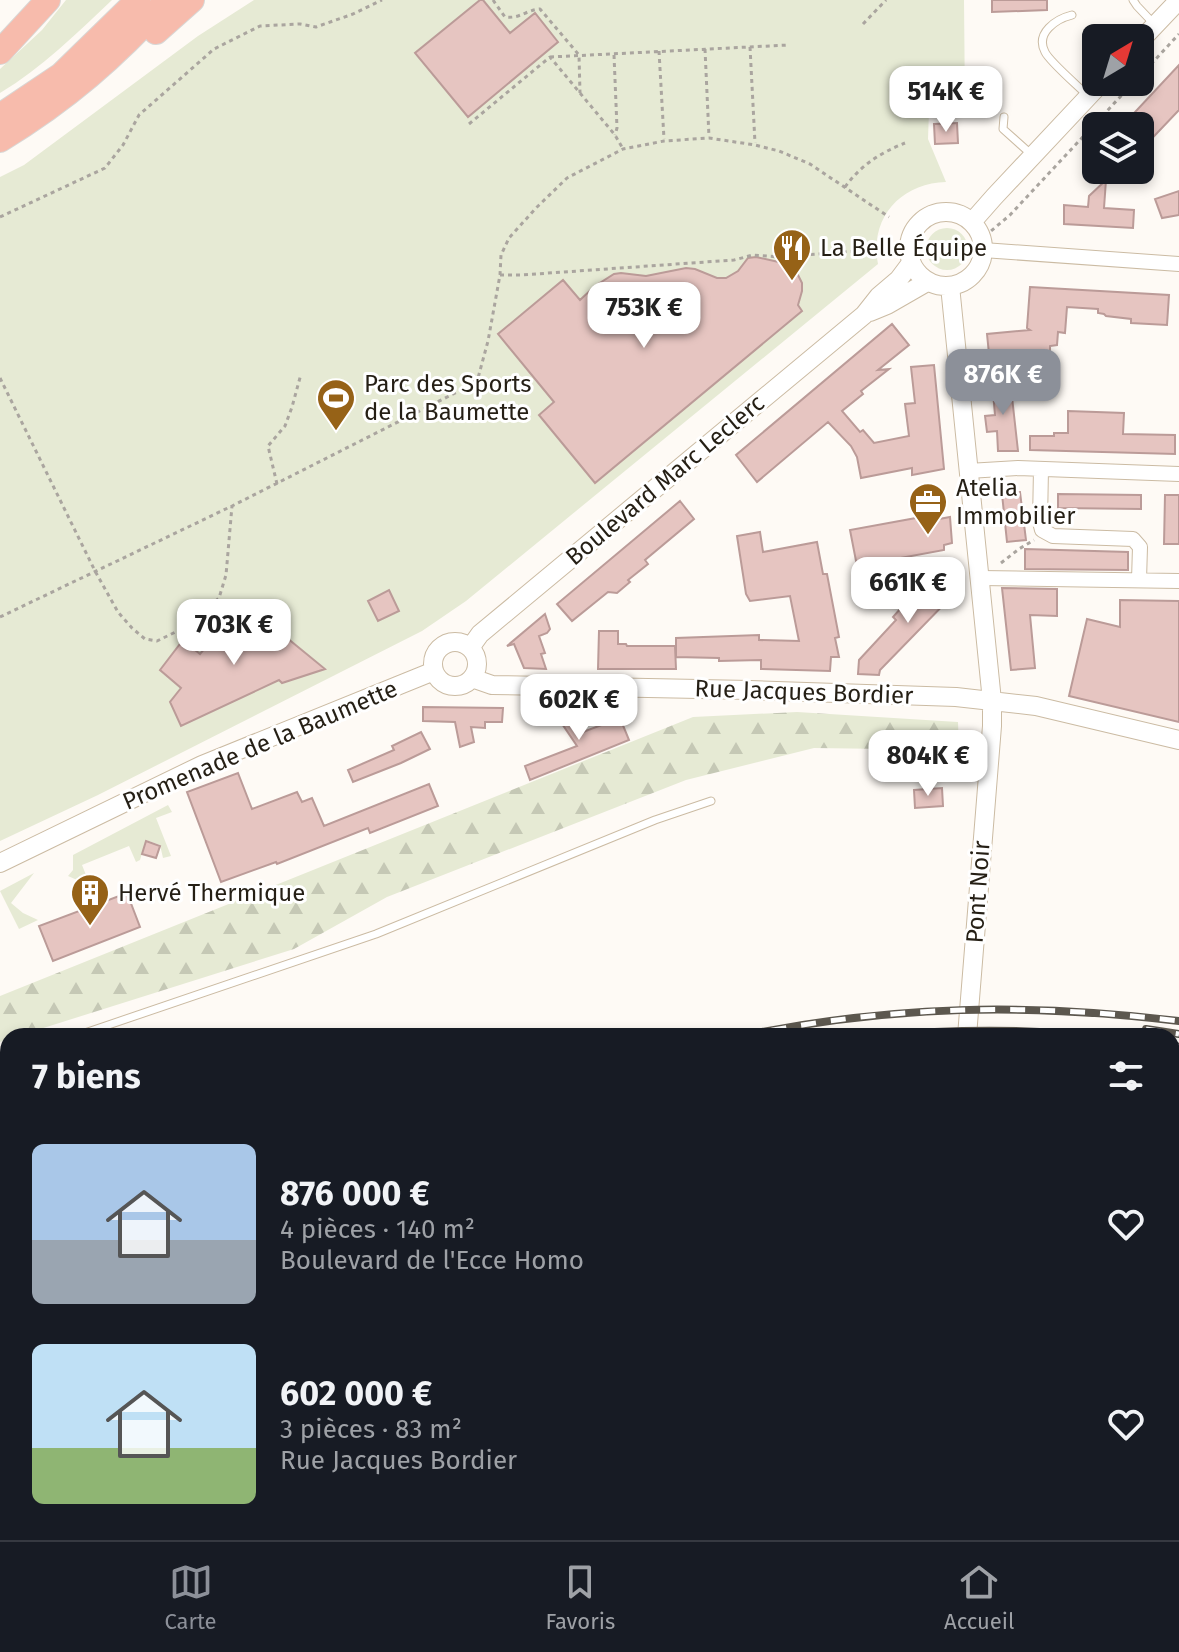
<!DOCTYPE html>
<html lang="fr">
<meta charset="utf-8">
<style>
:root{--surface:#171b24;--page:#20242c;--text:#f1f3f6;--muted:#9ea1a6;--line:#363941;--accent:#8c9099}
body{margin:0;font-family:"Fira Sans",sans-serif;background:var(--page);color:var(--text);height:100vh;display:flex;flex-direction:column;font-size:30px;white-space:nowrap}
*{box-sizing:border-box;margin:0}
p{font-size:26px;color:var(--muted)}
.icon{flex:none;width:44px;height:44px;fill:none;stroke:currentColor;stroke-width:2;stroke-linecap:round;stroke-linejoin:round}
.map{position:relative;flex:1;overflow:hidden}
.side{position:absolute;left:0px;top:1028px;width:1180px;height:512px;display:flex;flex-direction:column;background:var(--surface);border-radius:24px 24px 0 0;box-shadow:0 4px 12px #0003}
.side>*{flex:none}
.needle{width:52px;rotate:38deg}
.controls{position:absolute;left:1082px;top:24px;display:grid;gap:16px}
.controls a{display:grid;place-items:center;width:72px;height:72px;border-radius:12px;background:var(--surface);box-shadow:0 4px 12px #0003;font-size:40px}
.price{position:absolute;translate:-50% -68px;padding:0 18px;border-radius:16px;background:#fff;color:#222;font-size:26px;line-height:52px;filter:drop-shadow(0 2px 4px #0008)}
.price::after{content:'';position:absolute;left:50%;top:48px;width:24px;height:18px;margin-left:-12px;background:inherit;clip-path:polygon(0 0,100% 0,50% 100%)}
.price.active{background:var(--accent);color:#fff}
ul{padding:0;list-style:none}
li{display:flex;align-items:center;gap:24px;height:200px;padding:0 32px}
li span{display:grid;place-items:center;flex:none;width:224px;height:160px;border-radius:12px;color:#555}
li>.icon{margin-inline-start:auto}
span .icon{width:96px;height:96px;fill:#fffc;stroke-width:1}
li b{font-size:34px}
h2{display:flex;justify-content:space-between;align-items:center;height:96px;padding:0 32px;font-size:34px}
.menu{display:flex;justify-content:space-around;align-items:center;height:112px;border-top:2px solid var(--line);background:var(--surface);font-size:22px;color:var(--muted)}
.menu a{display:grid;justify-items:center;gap:4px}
.menu .active{color:var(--accent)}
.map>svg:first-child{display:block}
</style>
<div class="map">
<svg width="1179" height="1540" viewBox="0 0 1179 1540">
<defs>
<pattern id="forest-firs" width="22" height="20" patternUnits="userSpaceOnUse" patternTransform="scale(2)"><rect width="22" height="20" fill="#e6ead4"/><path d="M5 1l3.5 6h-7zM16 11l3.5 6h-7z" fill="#c5c8b5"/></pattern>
</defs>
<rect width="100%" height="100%" fill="#fefaf5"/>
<path fill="#e6ead4" d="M66 0H112C77 33 42 68 0 93V69L42 30Z
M254 0H964L965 108 929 111 928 139 946 182C901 183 869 218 878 264L466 601 422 631 98 795 0 841V177L24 165 198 36Z
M926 249a21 21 0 1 1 42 0a21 21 0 1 1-42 0Z
M168 805 172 812 156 818 171 856 163 858 160 845 146 840 140 860 136 862 129 846 82 865 88 880H77L68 876 73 870V855Z
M34 873 11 903 23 913 38 920 19 929 0 891Z
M1179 1279V1322L1172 1325V1281Z"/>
<path fill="url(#forest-firs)" d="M797 712 958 722 959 750 814 748 686 780 387 897 294 949 18 1036H8V1039L0 1042V996L693 717Z"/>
<path fill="#e6c5c1" stroke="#bb9b98" stroke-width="2" d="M480 0H483L510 33 535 13 558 42 468 117 415 53Z
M992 0H1047V10L992 12Z
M1179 65V110L1140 151V126H1122Z
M957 123 958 143 935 144 934 124Z
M1106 180 1104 208 1134 210 1133 228 1064 224V205L1088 207 1089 196Z
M1179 191V215L1162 218 1155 199Z
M756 257 783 263 797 273 802 283V291L798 305 802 311 595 483 539 415 554 402 498 334 563 280 580 300 595 286 614 274 621 273 646 276 686 268 695 269 717 278H726L738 271 748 258Z
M1030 287 1169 295 1167 325 1131 323V319L1106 316 1104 314 1098 313V309L1067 307 1065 333 1058 332 1057 345 1050 346V367H1032V350L989 354 987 334 1030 330 1027 328Z
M892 324 909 345 878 370 889 369 861 391 863 394 842 411 860 432 863 430 874 443 909 436 905 404 915 403 911 367 934 365 944 469 912 475V468L861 478 857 457 851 446 828 422 757 482 736 455Z
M1010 379 1018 451H998L997 431 987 432 985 416 995 415 992 381Z
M1068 411 1124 413 1123 434 1175 435V454L1030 450V436H1054V433H1068Z
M1020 492 1026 540 1007 542 1002 494Z
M1058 494 1141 495V509L1058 508Z
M1165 495H1179V544H1164Z
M680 501 694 519 645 560 648 564 628 580 630 582 617 593 608 592 572 621 557 604Z
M938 514 939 519 950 517 952 543 944 545V550L857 566 850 530Z
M760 532 763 552 817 542 823 574H827L839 637 835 638 839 657H831L830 671 761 669V660L719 661V658L676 657V638L759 635V640L799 641 790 596 750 601 746 594 737 536Z
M1025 549 1128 552V570L1025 569Z
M955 573 957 595H953L880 670 879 675 858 674 859 660 896 620 893 617 900 609 904 612 942 575Z
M1002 588 1057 589V616L1030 615 1035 668 1011 670Z
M389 590 399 611 378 621 368 601Z
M1120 600 1179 601V722L1069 696 1087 619 1120 627Z
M261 607 286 626 281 633 325 669 282 683 279 680 181 726 170 702 181 688 160 670 183 640 200 654 224 625 238 637Z
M545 614 550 629 547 633 539 636 545 653 541 654 546 669 524 668 514 644 507 646Z
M599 631H618V644H626L627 646H675L676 669H598Z
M548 703 564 704 583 732 620 718 629 740 530 780 525 766 577 746Z
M423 707 503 708 502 722H485V728L471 727 474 742 460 747 455 722 423 721Z
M421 732 430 749 401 763 353 782 348 770 394 750 392 746Z
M238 773 252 809 297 792 302 802 312 798 324 826 429 784 438 806 370 833 368 828 277 864 276 862 221 882 187 792Z
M942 788 943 806 915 808 914 790Z
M146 841 160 846 156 858 142 854Z
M127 893 140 927 53 961 39 926Z"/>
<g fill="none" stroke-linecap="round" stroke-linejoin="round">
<defs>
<path id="service" d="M1133 0 1137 6 1155 25
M1072 15C1056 19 1035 33 1045 52 1049 61 1078 86 1087 95
M1004 117 1003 129 1031 154
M76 1036 376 934 655 820 711 801
M0 1059 8 1056
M0 1242 8 1240
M0 1352 8 1346
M0 1432 8 1428
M0 1530 4 1540
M72 1532 75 1540
M110 1532 113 1540"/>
<path id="minor" d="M983 250 1179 264
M1041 469 1040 522 1042 530 1053 536 1133 539 1140 547 1139 580
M968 471 1018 468 1179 474
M980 578 1179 581
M1172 1143 1179 1145
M1172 1439 1179 1438
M276 1532 279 1540
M765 1532 767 1540
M1120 1532 1124 1540
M307 1540 329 1532"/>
<path id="tertiary" d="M1140 41 1179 0
M909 249a37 37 0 1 1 74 0a37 37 0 1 1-74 0Z
M972 222 994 197 1102 82
M950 286 992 701V726L967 1036
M870 312 887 305 927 282
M433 664a22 22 0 1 1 44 0a22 22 0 1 1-44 0Z
M470 648 480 634 864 315 879 296 899 279 911 263
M472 678 492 685 750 690 956 697 1036 706 1179 740
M0 863 202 765 434 671
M896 1540 898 1532"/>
<path id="trunk" d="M156 32 192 0
M0 52 48 0
M0 116 61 75 138 0
M0 140C67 99 114 58 167 0"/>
</defs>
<use href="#service" stroke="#cbbba3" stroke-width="9"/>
<use href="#minor" stroke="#cbbba3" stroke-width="16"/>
<use href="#tertiary" stroke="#cbbba3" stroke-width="20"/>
<use href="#trunk" stroke="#d8d7d5" stroke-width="26"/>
<path stroke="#aaa59f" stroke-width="3" stroke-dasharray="4 4" stroke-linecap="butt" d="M493 0 505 17C520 19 526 10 540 9L579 55 580 93
M863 24 886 0
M750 47 755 143
M705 49 709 137
M659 51 664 139
M614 55 617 128 615 135
M550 57 789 45
M1140 76 1179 34
M469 124 550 57 615 135 623 149
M845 187C861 165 880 153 905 143
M0 217 105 168 123 145 139 115 214 49 260 26 300 24 316 27 353 14 382 0
M985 236 1010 215 1134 82
M500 275H521L734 260 753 255 779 257 881 249
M0 378 95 571 118 612 132 628 145 639 157 641 192 624 219 598 226 575 232 506
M277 484 268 446 285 426 292 407 301 374
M1001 563 1019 549 1034 540
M0 617 232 506 463 389 478 378 488 341 500 275 501 255 509 238 536 208 567 178 623 149 664 141 709 138 755 145 779 151 810 164 889 217
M1172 1276 1179 1275
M1172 1306 1179 1302
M1172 1346 1179 1367"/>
<use href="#service" stroke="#fff" stroke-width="7"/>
<use href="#minor" stroke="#fff" stroke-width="14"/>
<use href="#tertiary" stroke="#fff" stroke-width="18"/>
<use href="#trunk" stroke="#f7bbac" stroke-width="24"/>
<defs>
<path id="rail" d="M1146 1029 1179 1034
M742 1036C892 1005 1028 1003 1179 1021
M880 1036C953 1029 1026 1029 1099 1036
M1172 1045 1179 1047
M0 1215 8 1213
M0 1230 8 1227"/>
</defs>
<use href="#rail" stroke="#5c574e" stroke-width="8"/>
<use href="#rail" stroke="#fff" stroke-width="5" stroke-dasharray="15" stroke-linecap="butt"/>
</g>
<defs>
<symbol id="restaurant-pin" viewBox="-11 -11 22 30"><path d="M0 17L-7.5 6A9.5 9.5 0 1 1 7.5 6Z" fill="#966217" stroke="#fff"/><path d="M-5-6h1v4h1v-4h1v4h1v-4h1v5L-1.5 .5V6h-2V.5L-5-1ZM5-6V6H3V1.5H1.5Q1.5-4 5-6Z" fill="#fff"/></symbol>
<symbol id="stadium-pin" viewBox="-11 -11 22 30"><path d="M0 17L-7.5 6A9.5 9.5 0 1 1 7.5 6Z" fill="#966217" stroke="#fff"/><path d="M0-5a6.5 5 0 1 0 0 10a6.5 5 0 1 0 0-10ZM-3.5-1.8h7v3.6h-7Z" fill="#fff"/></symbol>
<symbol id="office-pin" viewBox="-11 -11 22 30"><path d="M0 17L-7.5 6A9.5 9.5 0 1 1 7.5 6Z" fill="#966217" stroke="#fff"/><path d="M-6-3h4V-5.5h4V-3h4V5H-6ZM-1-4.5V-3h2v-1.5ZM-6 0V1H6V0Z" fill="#fff"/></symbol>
<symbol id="building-pin" viewBox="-11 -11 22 30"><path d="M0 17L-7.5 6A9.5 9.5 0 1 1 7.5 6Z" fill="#966217" stroke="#fff"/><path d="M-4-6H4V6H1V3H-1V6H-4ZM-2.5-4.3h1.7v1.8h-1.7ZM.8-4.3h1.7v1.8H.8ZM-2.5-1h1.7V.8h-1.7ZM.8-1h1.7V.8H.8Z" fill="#fff"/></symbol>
</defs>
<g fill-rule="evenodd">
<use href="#restaurant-pin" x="770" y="226" width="44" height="60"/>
<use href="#stadium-pin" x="314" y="376" width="44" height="60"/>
<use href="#office-pin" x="906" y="480" width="44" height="60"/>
<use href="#building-pin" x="68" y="871" width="44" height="60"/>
</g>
<g text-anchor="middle" stroke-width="6" stroke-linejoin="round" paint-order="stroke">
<g font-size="24" fill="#251f15" stroke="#fff" text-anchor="start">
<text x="820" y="256">La Belle Équipe</text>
<text x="364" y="392">Parc des Sports<tspan x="364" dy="28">de la Baumette</tspan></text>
<text x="956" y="496">Atelia<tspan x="956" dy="28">Immobilier</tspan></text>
<text x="118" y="901">Hervé Thermique</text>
</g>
<g font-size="24" fill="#251f15" stroke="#fff">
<text transform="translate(665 480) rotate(-40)" y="8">Boulevard Marc Leclerc</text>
<text transform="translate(804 692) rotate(2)" y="8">Rue Jacques Bordier</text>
<text transform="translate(260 745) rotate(-23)" y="8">Promenade de la Baumette</text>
<text transform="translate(978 892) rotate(-86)" y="8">Pont Noir</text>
</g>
</g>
</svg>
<div class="controls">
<a><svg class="needle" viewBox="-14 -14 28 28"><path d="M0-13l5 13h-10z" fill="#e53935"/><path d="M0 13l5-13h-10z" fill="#9ea1a6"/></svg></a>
<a><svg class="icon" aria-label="layers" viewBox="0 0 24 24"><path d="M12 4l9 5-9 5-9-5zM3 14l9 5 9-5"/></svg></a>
</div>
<b class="price" style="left:946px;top:134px">514K €</b>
<b class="price" style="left:644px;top:350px">753K €</b>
<b class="price active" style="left:1003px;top:417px">876K €</b>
<b class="price" style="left:908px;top:625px">661K €</b>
<b class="price" style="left:234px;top:667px">703K €</b>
<b class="price" style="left:579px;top:742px">602K €</b>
<b class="price" style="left:928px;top:798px">804K €</b>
<section class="side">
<h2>7 biens<svg class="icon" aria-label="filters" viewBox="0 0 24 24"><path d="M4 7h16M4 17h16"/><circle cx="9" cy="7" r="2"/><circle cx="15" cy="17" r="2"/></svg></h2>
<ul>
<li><span style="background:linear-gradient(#a9c7e8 60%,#9aa5b1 0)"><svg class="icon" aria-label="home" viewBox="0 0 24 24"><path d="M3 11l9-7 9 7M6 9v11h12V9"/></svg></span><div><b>876 000 €</b><p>4 pièces · 140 m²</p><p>Boulevard de l'Ecce Homo</p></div><svg class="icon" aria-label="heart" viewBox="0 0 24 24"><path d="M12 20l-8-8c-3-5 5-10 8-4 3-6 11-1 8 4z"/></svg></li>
<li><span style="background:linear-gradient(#bfe0f5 65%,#8fb573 0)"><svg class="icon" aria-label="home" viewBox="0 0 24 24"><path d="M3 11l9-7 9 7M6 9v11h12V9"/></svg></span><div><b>602 000 €</b><p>3 pièces · 83 m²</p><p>Rue Jacques Bordier</p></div><svg class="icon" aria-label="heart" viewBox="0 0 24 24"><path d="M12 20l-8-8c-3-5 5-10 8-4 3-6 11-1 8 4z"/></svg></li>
</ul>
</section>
</div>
<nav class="menu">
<a class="active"><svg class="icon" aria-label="map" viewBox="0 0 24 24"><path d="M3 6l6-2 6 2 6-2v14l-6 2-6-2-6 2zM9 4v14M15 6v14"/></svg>Carte</a>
<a><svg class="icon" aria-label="saved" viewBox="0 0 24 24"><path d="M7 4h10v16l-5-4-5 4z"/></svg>Favoris</a>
<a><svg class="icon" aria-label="home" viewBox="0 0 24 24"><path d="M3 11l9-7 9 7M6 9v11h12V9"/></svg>Accueil</a>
</nav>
